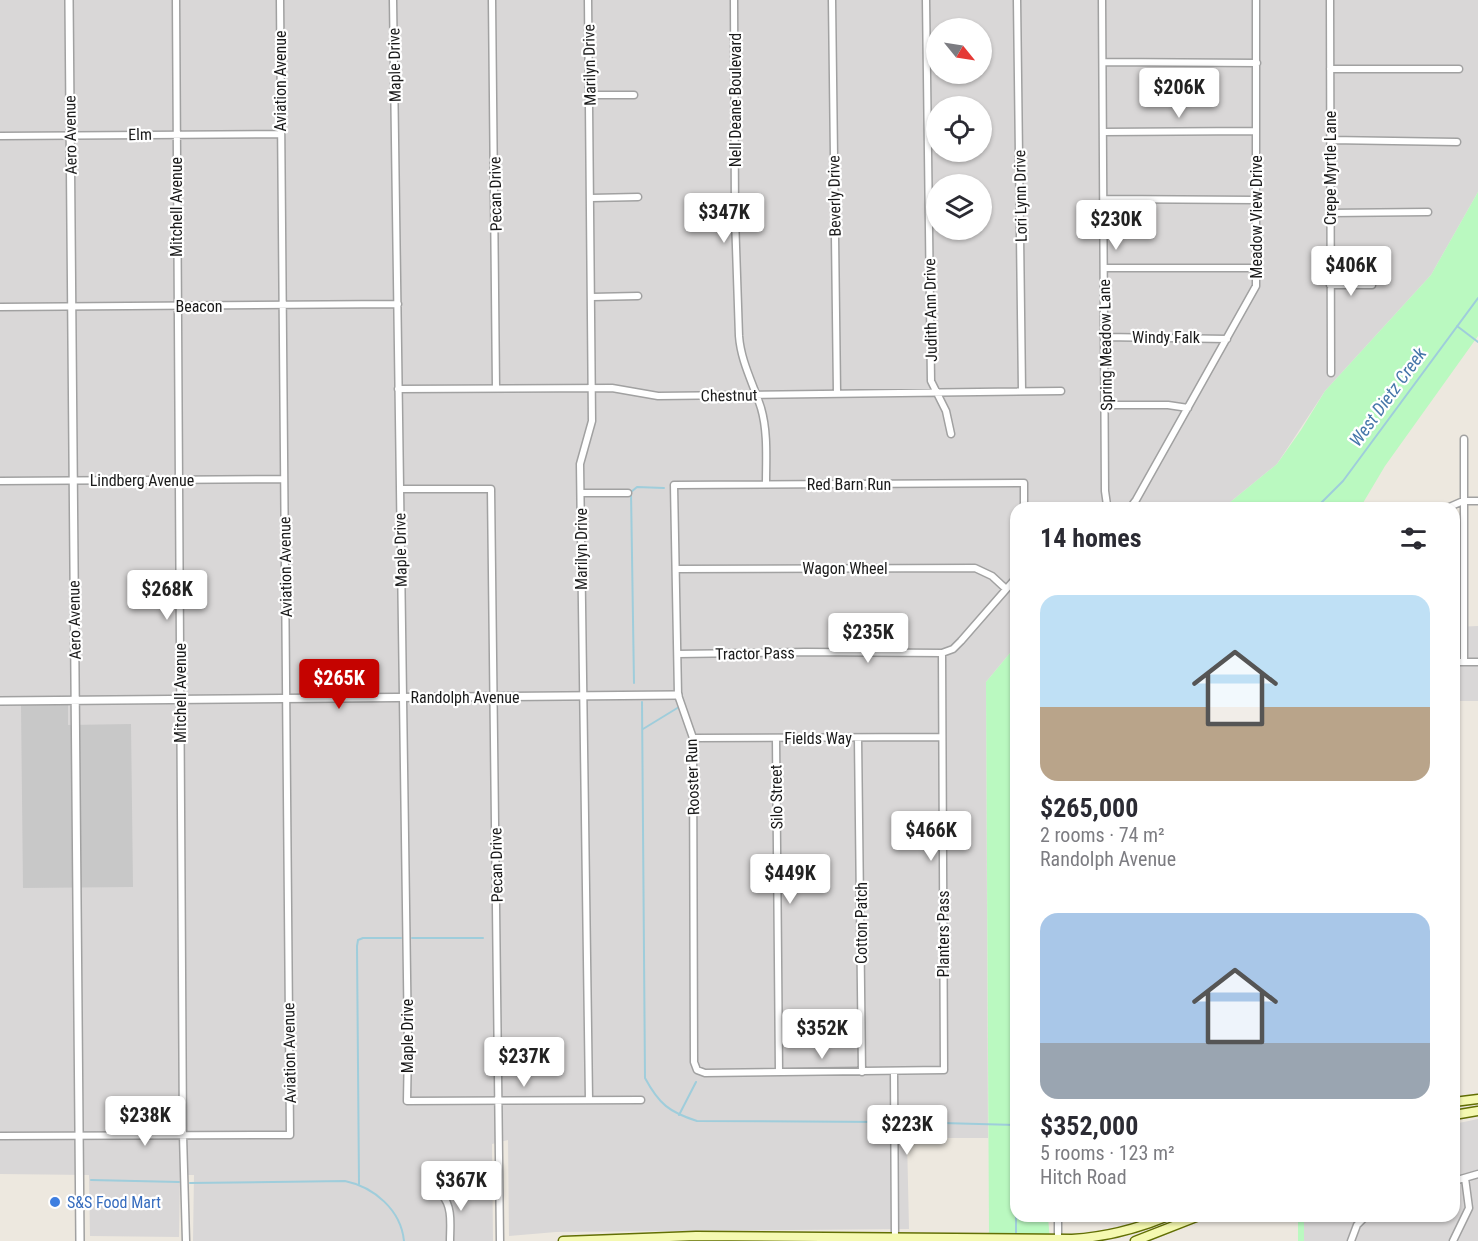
<!DOCTYPE html>
<meta charset="utf-8">
<style>
:root{--surface:#fff;--page:#f7f7f7;--text:#2b2b33;--muted:#7c7c81;--accent:#c50300}
body{margin:0;font-family:"Roboto Condensed",sans-serif;background:var(--page);color:var(--text);height:100vh;display:flex;flex-direction:column;font-size:22px;white-space:nowrap}
*{box-sizing:border-box;margin:0}
p{font-size:20px;color:var(--muted)}
.icon{flex:none;width:33px;height:33px;fill:none;stroke:currentColor;stroke-width:2;stroke-linecap:round;stroke-linejoin:round}
.map{position:relative;flex:1;overflow:hidden}
.panel{position:absolute;left:1010px;top:502px;width:450px;height:720px;display:flex;flex-direction:column;background:var(--surface);border-radius:18px;box-shadow:0 2px 4px #0004}
.panel>*{flex:none}
.needle{width:39px;rotate:120deg}
.buttons{position:absolute;left:926px;top:18px;display:grid;gap:12px}
.buttons a{display:grid;place-items:center;width:66px;height:66px;border-radius:50%;background:var(--surface);box-shadow:0 2px 4px #0004;font-size:30px}
.price{position:absolute;translate:-50% -51px;padding:0 14px;border-radius:6px;background:#fff;color:#222;font-size:20px;line-height:39px;filter:drop-shadow(0 2px 3px #0008)}
.price::after{content:'';position:absolute;left:50%;top:36px;width:18px;height:14px;margin-left:-9px;background:inherit;clip-path:polygon(0 0,100% 0,50% 100%)}
.price.current{background:var(--accent);color:#fff}
ul{padding:0;list-style:none}
li{display:grid;align-content:center;gap:12px;height:318px;padding:0 30px}
li span{display:grid;place-items:center;height:186px;border-radius:18px;color:#555}
li>.icon{margin-inline-start:auto}
span .icon{width:108px;height:108px;fill:#fffc;stroke-width:1}
li b{font-size:26px}
h2{display:flex;justify-content:space-between;align-items:center;height:72px;padding:0 30px;font-size:26px}
.map>svg:first-child{display:block}
</style>
<div class="map">
<svg width="1478" height="1241" viewBox="0 0 1478 1241">
<rect width="100%" height="100%" fill="#ede8df"/>
<path fill="#d9d7d7" fill-rule="evenodd" d="M0 0H1478V192L1431 275 1325 391 1277 464 1223 508H1016L1015 647 986 682 988 1138H907L909 1229 556 1232 509 1236 508 1140 492 1144 493 1241H193L194 1175H180L179 1237 90 1236 89 1175 0 1174ZM936 28H981V74H936ZM936 106H981V152H936ZM936 184H981V230H936Z
M1478 626V701H1454V627Z
M1478 1119V1241H1298V1217L1454 1216V1124Z"/>
<path fill="#c8c8c8" d="M21 705H68V725L131 724 133 887 23 888Z"/>
<path fill="#baf9c0" d="M1478 192V336L1385 466 1360 508H1223L1277 464 1301 430 1325 391 1431 275Z
M1015 647 1016 1216 1048 1217 1050 1241H983L989 1232 986 682Z
M1298 1217H1304V1241H1298Z"/>
<g fill="none" stroke-linecap="round" stroke-linejoin="round">
<path stroke="#9fcddb" stroke-width="2" d="M1457 326 1478 342
M1316 508 1343 481 1478 298
M634 683 631 492 637 487 664 488
M642 702 645 1078C659 1104 669 1112 697 1121L884 1122
M643 729 679 707
M412 938H483
M679 1115 696 1082
M905 1122 1016 1125
M91 1180 179 1182
M190 1183 345 1181C374 1187 401 1210 404 1241
M359 1184 357 946 358 940 363 938H401
M1016 1235V1216"/>
<defs>
<path id="minor" d="M176 0 183 1135 186 1241
M393 0 408 1046 407 1101 641 1100
M492 0 496 388
M588 0 592 421 580 464 589 1100
M734 0 735 217 739 336C741 362 753 383 761 408 768 432 766 459 766 484
M832 0 837 393
M926 0 931 381 946 411 951 434
M1017 0 1022 391
M1102 0 1105 491 1107 505 1110 508
M1330 0 1331 373
M1103 62 1257 63
M1330 69H1459
M589 95H634
M1103 132 1255 131
M0 136 281 134
M1330 140 1457 142
M591 198 638 197
M1104 199 1256 200
M1330 213 1428 212
M1104 268H1256
M1330 285H1372
M592 297 638 296
M0 307 398 304
M1105 337 1227 339
M398 389 612 388 658 396 1061 391
M1106 405H1168L1188 408
M1464 439V662
M0 481 284 479
M400 489H491L500 1241
M581 493H628
M1130 508 1136 500 1256 286V0
M1447 508 1463 501H1478
M676 569 975 568 992 576 1006 589
M942 653 944 1070 705 1073 697 1070 694 1062 693 738 678 695 674 485 1024 483V508
M678 654 805 652 942 653 953 649 961 641 1016 578
M1454 662H1478
M693 738 942 737
M776 738 779 1072
M858 738 862 1072
M894 1072 895 1240
M0 1136 290 1135 280 0
M1454 1181 1478 1174
M442 1195C453 1207 450 1226 450 1241
M1058 1239V1216
M1351 1241 1357 1225 1366 1216
M1453 1241 1469 1208 1465 1178"/>
<path id="tertiary" d="M69 0 80 1241
M0 701 678 695"/>
<path id="secondary" d="M1454 1102 1478 1099
M1454 1115 1478 1111
M563 1241 696 1236 1072 1239C1106 1237 1137 1229 1168 1216
M1135 1241 1199 1216"/>
</defs>
<use href="#minor" stroke="#a1a1a1" stroke-width="9"/>
<use href="#tertiary" stroke="#a1a1a1" stroke-width="10"/>
<use href="#secondary" stroke="#626f04" stroke-width="11"/>
<use href="#minor" stroke="#fff" stroke-width="6"/>
<use href="#tertiary" stroke="#fff" stroke-width="7"/>
<use href="#secondary" stroke="#f5f9b1" stroke-width="8"/>
</g>
<circle fill="#3f7fe0" stroke="#fff" stroke-width="2" cx="55" cy="1202" r="6"/>
<g text-anchor="middle" stroke-width="4.5" stroke-linejoin="round" paint-order="stroke">
<g font-size="16" fill="#1a1a1a" stroke="#fff">
<text transform="translate(394 65) rotate(-91)" y="6">Maple Drive</text>
<text transform="translate(589 65) rotate(-91)" y="6">Marilyn Drive</text>
<text transform="translate(280 81) rotate(-90)" y="6">Aviation Avenue</text>
<text transform="translate(735 100) rotate(-90)" y="6">Nell Deane Boulevard</text>
<text transform="translate(140 134) rotate(-1)" y="6">Elm</text>
<text transform="translate(70 135) rotate(-91)" y="6">Aero Avenue</text>
<text transform="translate(1330 168) rotate(-90)" y="6">Crepe Myrtle Lane</text>
<text transform="translate(495 194) rotate(-91)" y="6">Pecan Drive</text>
<text transform="translate(834 196) rotate(-91)" y="6">Beverly Drive</text>
<text transform="translate(1020 196) rotate(-91)" y="6">Lori Lynn Drive</text>
<text transform="translate(176 207) rotate(-90)" y="6">Mitchell Avenue</text>
<text transform="translate(1256 217) rotate(-90)" y="6">Meadow View Drive</text>
<text x="199" y="312">Beacon</text>
<text transform="translate(930 310) rotate(-91)" y="6">Judith Ann Drive</text>
<text x="1166" y="343">Windy Falk</text>
<text transform="translate(1105 345) rotate(-91)" y="6">Spring Meadow Lane</text>
<text transform="translate(729 395) rotate(-1)" y="6">Chestnut</text>
<text x="142" y="486">Lindberg Avenue</text>
<text x="849" y="490">Red Barn Run</text>
<text transform="translate(581 549) rotate(-90)" y="6">Marilyn Drive</text>
<text transform="translate(400 550) rotate(-91)" y="6">Maple Drive</text>
<text transform="translate(285 567) rotate(-91)" y="6">Aviation Avenue</text>
<text x="845" y="574">Wagon Wheel</text>
<text transform="translate(74 620) rotate(-91)" y="6">Aero Avenue</text>
<text transform="translate(755 653) rotate(-1)" y="6">Tractor Pass</text>
<text transform="translate(180 693) rotate(-90)" y="6">Mitchell Avenue</text>
<text x="465" y="703">Randolph Avenue</text>
<text x="818" y="744">Fields Way</text>
<text transform="translate(692 777) rotate(-92)" y="6">Rooster Run</text>
<text transform="translate(776 797) rotate(-91)" y="6">Silo Street</text>
<text transform="translate(496 865) rotate(-91)" y="6">Pecan Drive</text>
<text transform="translate(861 923) rotate(-90)" y="6">Cotton Patch</text>
<text transform="translate(943 934) rotate(-90)" y="6">Planters Pass</text>
<text transform="translate(407 1036) rotate(-90)" y="6">Maple Drive</text>
<text transform="translate(289 1053) rotate(-91)" y="6">Aviation Avenue</text>
</g>
<g font-size="16" fill="#366cbe" stroke="#fff" text-anchor="start">
<text x="67" y="1208">S&amp;S Food Mart</text>
</g>
<g font-size="18" font-style="italic" fill="#4777aa" stroke="#fff">
<text transform="translate(1388 397) rotate(-54)" y="6">West Dietz Creek</text>
</g>
</g>
</svg>
<div class="buttons">
<a><svg class="needle" viewBox="-14 -14 28 28"><path d="M0-13l5 13h-10z" fill="#e53935"/><path d="M0 13l5-13h-10z" fill="#7c7c81"/></svg></a>
<a><svg class="icon" aria-label="locate" viewBox="0 0 24 24"><circle cx="12" cy="12" r="6"/><path d="M12 2v4M12 18v4M2 12h4M18 12h4"/></svg></a>
<a><svg class="icon" aria-label="layers" viewBox="0 0 24 24"><path d="M12 4l9 5-9 5-9-5zM3 14l9 5 9-5"/></svg></a>
</div>
<b class="price" style="left:1179px;top:119px">$206K</b>
<b class="price" style="left:724px;top:244px">$347K</b>
<b class="price" style="left:1116px;top:251px">$230K</b>
<b class="price" style="left:1351px;top:297px">$406K</b>
<b class="price" style="left:167px;top:621px">$268K</b>
<b class="price" style="left:868px;top:664px">$235K</b>
<b class="price current" style="left:339px;top:710px">$265K</b>
<b class="price" style="left:931px;top:862px">$466K</b>
<b class="price" style="left:790px;top:905px">$449K</b>
<b class="price" style="left:822px;top:1060px">$352K</b>
<b class="price" style="left:524px;top:1088px">$237K</b>
<b class="price" style="left:145px;top:1147px">$238K</b>
<b class="price" style="left:907px;top:1156px">$223K</b>
<b class="price" style="left:461px;top:1212px">$367K</b>
<section class="panel">
<h2>14 homes<svg class="icon" aria-label="filters" viewBox="0 0 24 24"><path d="M4 7h16M4 17h16"/><circle cx="9" cy="7" r="2"/><circle cx="15" cy="17" r="2"/></svg></h2>
<ul>
<li><span style="background:linear-gradient(#bfe0f5 60%,#b9a48a 0)"><svg class="icon" aria-label="home" viewBox="0 0 24 24"><path d="M3 11l9-7 9 7M6 9v11h12V9"/></svg></span><div><b>$265,000</b><p>2 rooms · 74 m²</p><p>Randolph Avenue</p></div></li>
<li><span style="background:linear-gradient(#a9c7e8 70%,#9aa5b1 0)"><svg class="icon" aria-label="home" viewBox="0 0 24 24"><path d="M3 11l9-7 9 7M6 9v11h12V9"/></svg></span><div><b>$352,000</b><p>5 rooms · 123 m²</p><p>Hitch Road</p></div></li>
</ul>
</section>
</div>
